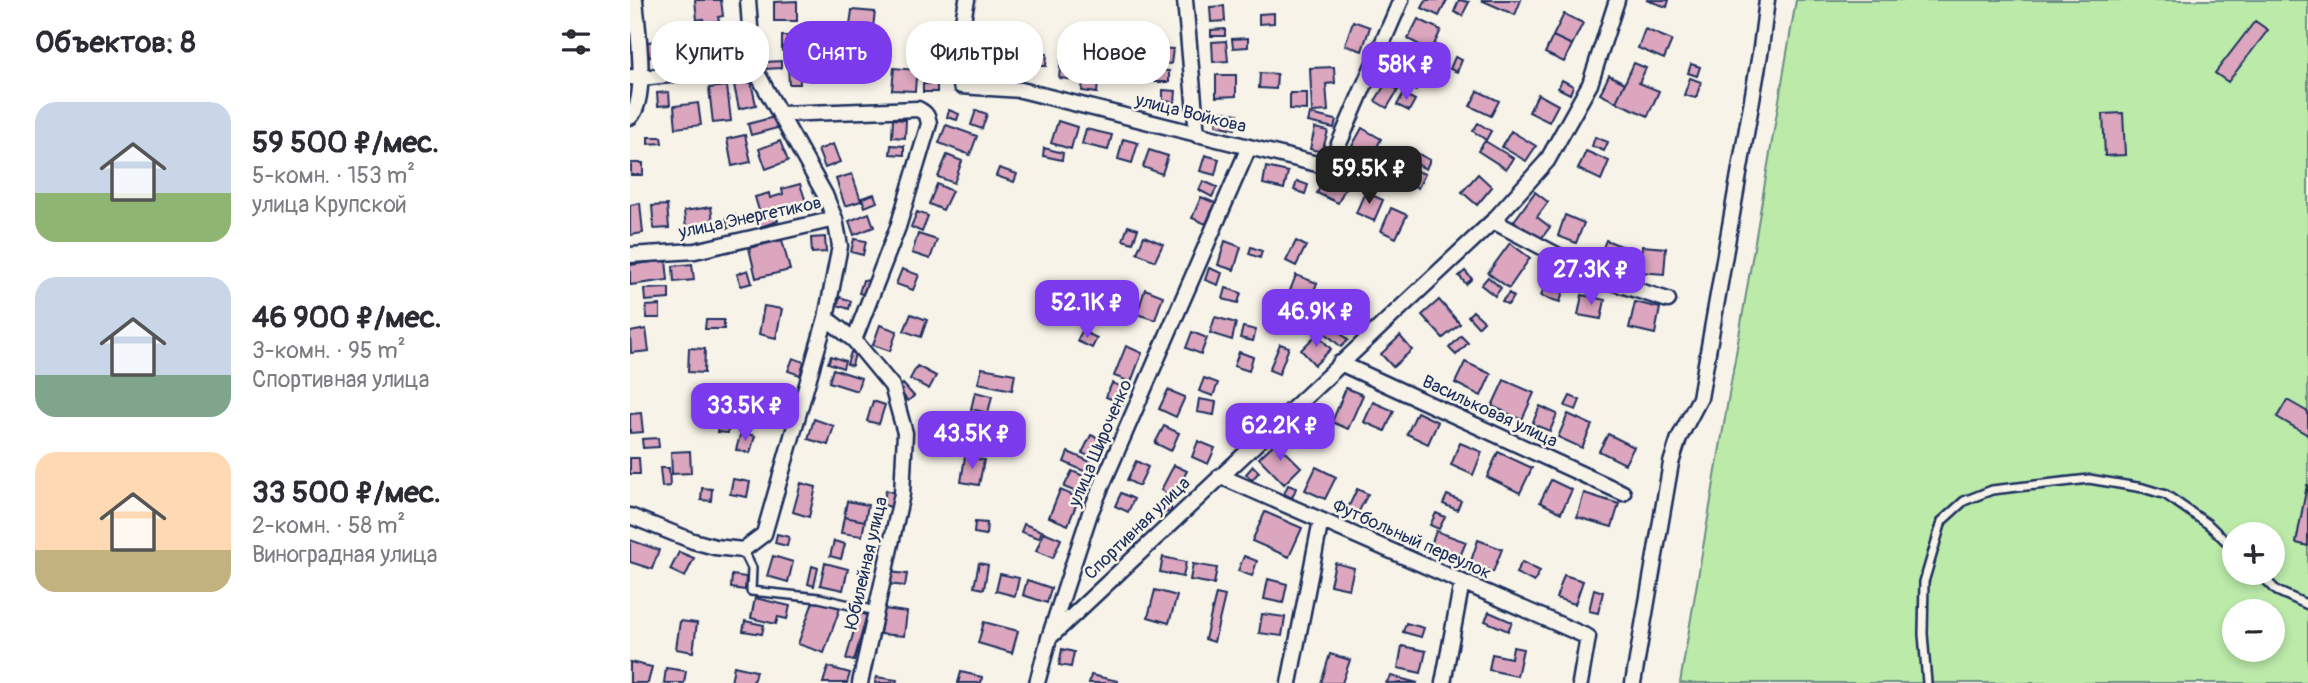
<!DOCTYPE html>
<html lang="ru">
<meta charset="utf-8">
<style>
:root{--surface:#fff;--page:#f2f2f3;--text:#2b2b33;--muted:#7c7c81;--accent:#7c3aed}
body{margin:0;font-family:Pangolin,sans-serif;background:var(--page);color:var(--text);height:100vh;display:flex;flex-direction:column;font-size:26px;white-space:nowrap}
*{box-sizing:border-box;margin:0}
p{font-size:23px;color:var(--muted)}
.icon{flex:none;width:38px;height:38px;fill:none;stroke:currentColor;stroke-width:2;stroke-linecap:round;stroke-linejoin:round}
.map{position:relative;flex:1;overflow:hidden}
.drawer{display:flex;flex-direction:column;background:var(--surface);width:630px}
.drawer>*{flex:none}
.banner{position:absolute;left:21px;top:21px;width:665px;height:63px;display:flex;gap:14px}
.buttons{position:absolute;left:1592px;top:522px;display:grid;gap:14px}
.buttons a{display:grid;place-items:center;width:63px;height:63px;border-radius:50%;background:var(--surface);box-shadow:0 4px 10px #0003;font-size:35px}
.price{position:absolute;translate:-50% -60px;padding:0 16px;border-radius:14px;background:var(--accent);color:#fff;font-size:23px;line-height:46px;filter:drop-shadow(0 2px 4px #0008)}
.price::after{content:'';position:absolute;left:50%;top:42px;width:21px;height:16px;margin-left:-10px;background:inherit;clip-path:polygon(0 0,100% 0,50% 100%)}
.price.active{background:#222;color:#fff}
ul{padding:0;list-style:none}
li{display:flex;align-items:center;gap:21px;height:175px;padding:0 35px}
li span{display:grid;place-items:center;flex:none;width:196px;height:140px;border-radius:21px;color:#555}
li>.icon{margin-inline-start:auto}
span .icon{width:84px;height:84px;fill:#fffc;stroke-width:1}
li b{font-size:30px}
h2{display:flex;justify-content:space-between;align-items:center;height:84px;padding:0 35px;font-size:30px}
.pill{padding:0 24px;border-radius:28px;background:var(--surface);box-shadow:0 4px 10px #0003;font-size:24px;line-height:63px}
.pill.active{background:var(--accent);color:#fff}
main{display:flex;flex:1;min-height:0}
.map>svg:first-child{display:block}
</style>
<main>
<section class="drawer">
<h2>Объектов: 8<svg class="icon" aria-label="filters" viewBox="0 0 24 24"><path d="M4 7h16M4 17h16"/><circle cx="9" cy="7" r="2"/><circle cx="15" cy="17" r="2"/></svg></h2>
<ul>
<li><span style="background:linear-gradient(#c9d6e8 65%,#8fb573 0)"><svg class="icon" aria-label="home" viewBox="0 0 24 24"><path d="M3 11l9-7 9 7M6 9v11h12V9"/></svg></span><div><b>59 500 ₽/мес.</b><p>5-комн. · 153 m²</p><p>улица Крупской</p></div></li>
<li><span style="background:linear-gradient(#c9d6e8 70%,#7fa58c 0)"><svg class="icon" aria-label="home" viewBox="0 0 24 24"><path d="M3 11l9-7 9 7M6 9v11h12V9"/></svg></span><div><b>46 900 ₽/мес.</b><p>3-комн. · 95 m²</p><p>Спортивная улица</p></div></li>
<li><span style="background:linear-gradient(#ffd9b3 70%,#c2b280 0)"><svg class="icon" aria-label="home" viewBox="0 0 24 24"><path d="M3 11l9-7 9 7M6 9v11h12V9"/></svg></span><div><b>33 500 ₽/мес.</b><p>2-комн. · 58 m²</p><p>Виноградная улица</p></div></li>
</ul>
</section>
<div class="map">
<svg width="1678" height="683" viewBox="0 0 1678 683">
<rect width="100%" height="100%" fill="#f7f3e8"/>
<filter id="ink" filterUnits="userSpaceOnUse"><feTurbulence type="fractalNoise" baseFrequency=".0143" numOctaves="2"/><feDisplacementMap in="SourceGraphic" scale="14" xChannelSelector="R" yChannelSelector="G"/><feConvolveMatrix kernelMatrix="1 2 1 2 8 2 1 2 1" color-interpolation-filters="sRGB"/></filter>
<g filter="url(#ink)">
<path fill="#bbeaa9" stroke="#6b8c84" stroke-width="2" fill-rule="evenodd" d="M1166 0H1678V683H1050ZM1605 534H1643V572H1605ZM1605 611H1643V649H1605Z"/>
<path fill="#dba6be" stroke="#1b2f5e" stroke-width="2" d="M65 0H91L93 16 88 17 89 21 74 23 73 19 67 20Z
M796 0H817L809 16 792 8Z
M829 0 839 2 832 16 824 12Z
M851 0H891L885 15Z
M1016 0H1039L1037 7Z
M167 1V21H144V2Z
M594 6 595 21 581 22 580 7Z
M222 10 245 12 242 35 219 32Z
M644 13V23L629 24V14Z
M934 14 953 23 942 45 923 36Z
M788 19 811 30 801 51 778 39Z
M723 21 740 27 732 51 715 45Z
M1625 21 1638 30 1598 82 1585 73Z
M62 22 63 30 52 31 51 23Z
M177 23 201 24 200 42 177 41Z
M595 29V36H581V30Z
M1015 29 1042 40 1034 59 1008 48Z
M342 34H356L355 57 342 56Z
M152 36H169L170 50 152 51Z
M923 36 942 45 934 62 915 53Z
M57 38 58 59 35 61 33 40Z
M618 38V47L603 48 602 39Z
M30 41 32 55 19 57 17 42Z
M596 41 598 61 583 62 582 42Z
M524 48 543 49 541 64 522 62Z
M774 50 791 59 782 77 765 68Z
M388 52H402V74L388 75Z
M363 53 374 54 373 67 361 66Z
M455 53 471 54 467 93 452 91Z
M410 54H417L416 66H409Z
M492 57 514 58 513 83 491 82Z
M825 57 832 60 827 72 820 69Z
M431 58 447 60 445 80 429 78Z
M151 61V68L136 69V62Z
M286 63 305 65 304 79 286 78 285 91 262 90 264 68 286 70Z
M797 63 804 67 797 80 791 76Z
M1004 63 1016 68 1009 83 1029 91 1018 116 986 102Z
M1061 64 1070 67 1067 76 1058 73Z
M158 66H170V84H159Z
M704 67 705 83 696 84 698 111 682 112 680 68Z
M525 70 539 71V82H525Z
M630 73 647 74 646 89 629 88Z
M586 75H606V96L586 97Z
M979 75 995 83 986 102 970 94Z
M1060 78 1071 82 1066 98 1054 95Z
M932 80 943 86 940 94 928 88Z
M779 81 789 87 786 91 776 85Z
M121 82 126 105 109 109 104 85Z
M756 83 768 90 757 108 745 101Z
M293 84H307V92H293Z
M97 86 101 121 83 123 79 88Z
M533 90 546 91 545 102 533 101Z
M848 91 869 101 861 116 840 106Z
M39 92 40 105 28 106 27 93Z
M660 93H677V110L660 109Z
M773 94 785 100 779 111 767 105Z
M908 94 928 105 919 122 899 112Z
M68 103 71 125 46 128 44 106Z
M319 110 329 114 327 120 317 117Z
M346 110 357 114 352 129 341 125Z
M588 111 608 114 605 129 586 125Z
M1493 113 1495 155 1475 156 1473 114Z
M680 114 706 120 704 128 678 122Z
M144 117 147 128 121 135 118 124Z
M263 119 276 120 275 138 262 137Z
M428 121 447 127 441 149 421 143Z
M848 123 861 131 856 140 843 131Z
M316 125 347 136 340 155 309 143Z
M685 128 698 131 692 152 680 149Z
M732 128 751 139 742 157 722 146Z
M456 129 482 135 478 150 452 144Z
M881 131 906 146 896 161 872 147Z
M115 135 121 162 102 166 97 139Z
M18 137H31L32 143 18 144Z
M965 137 978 142 974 151 962 146Z
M493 139 508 143 502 163 488 159Z
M150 141 158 161 136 169 129 149Z
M855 141 883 158 876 169 848 151Z
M203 144 210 162 195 168 188 150Z
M261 145 274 146V155L260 154Z
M414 148 433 153 432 160 413 156Z
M519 150 538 156 532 174 513 167Z
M956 151 979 161 971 180 948 169Z
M787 153 800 160 796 169 783 162Z
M317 155 332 161 324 183 308 177Z
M575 155 589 159 585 175 570 171Z
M1 163H13V175H1Z
M636 167 658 172 654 189 633 184Z
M369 168 387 174 384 182 366 176Z
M787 171 795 174 788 188 780 184Z
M222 174 231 201 215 206 206 179Z
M697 174 717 184 708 203 687 193Z
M848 174 862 187 847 205 832 192Z
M722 175 732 180 729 186 719 181Z
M573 181 587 187 582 197 569 190Z
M667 181 678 185 675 194 664 190Z
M170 184 178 208 159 214 157 206 130 214 125 197 139 193 140 198 153 194 152 189Z
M307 184 322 191 313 210 299 204Z
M735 192 753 200 744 221 726 213Z
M905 192 918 202 907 217 920 227 910 240 884 221Z
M244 194 247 202 235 207 232 198Z
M571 197 585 203 576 224 562 218Z
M10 203 13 233 0 235V205Z
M37 205 39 228 24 229 22 206Z
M81 207 83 221 76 223V225L56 228 54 211Z
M761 208 777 215 766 238 751 231Z
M145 212 148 221 130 227 127 217Z
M287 212 298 216 292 232 281 227Z
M239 213 244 227 224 235 219 221Z
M105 215 107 226 97 228 96 217Z
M935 215 954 223 946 243 928 236Z
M498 226 508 229 503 243 493 240Z
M288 234 307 240 300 259 282 253Z
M514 236 533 244 525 261 507 253Z
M195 237 196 252 182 253 181 238Z
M224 239 236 241 233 255 221 252Z
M152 240 160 270 126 278 119 248Z
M976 240 1001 250 994 268 969 258Z
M595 241 611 247 604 270 588 265Z
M666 241 676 246 666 266 656 261Z
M880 243 900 258 879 288 858 273Z
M1012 246 1036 248 1034 274 1010 272Z
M621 247 632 251 630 258 619 254Z
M36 260 38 280 0 285V265Z
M62 264 64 280 44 282 43 266Z
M579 268 592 273 588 285 575 280Z
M272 269 289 275 283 290 266 284Z
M118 270 122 283 111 286 107 274Z
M835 271 842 279 836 284 829 276Z
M666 275 687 283 679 303 658 296Z
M858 277 871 288 865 296 851 285Z
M917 277 936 283 930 302 911 296Z
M233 280 240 281 236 295 229 293Z
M39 288V299L15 301 14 289Z
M596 288 611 293 608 303 593 299Z
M515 289 533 296 525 320 507 314Z
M879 293 884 297 878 305 872 301Z
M952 295 975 300 971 319 948 315Z
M210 297 221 301 219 309 207 305Z
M809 300 830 324 813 338 792 315Z
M1005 302 1030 308 1025 334 999 328Z
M30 305V318H17L16 306Z
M134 306 152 309 146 338 129 334Z
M843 311 854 321 848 327 838 316Z
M281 314 297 320 291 337 274 331Z
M585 317 606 323 602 340 580 333Z
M76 320H94V329H75Z
M701 324 718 340 711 347 693 331Z
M250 325 267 331 260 351 243 345Z
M613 327 626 330 623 341 610 338Z
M16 329 19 351 1 353 0 332Z
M452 331 467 338 462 348 447 341Z
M562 332 577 338 571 354 556 348Z
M687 334 701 349 685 365 671 350Z
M770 336 782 350 763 367 751 354Z
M831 336 838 343 826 355 819 348Z
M650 344 659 347 649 374 639 370Z
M496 346 512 353 501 382 484 376Z
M59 348 75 349 74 373 58 372Z
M221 352 225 353 222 366 217 364Z
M609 352 623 357 619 371 604 366Z
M201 356 215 361 213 368 198 363Z
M163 358 174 362 170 375 158 371Z
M835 362 861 374 851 396 825 383Z
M287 366 306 376 299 389 280 379Z
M352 368 385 374 382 390 348 383Z
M203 369 231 378 227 391 199 382Z
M574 378 588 383 583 396 569 391Z
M874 380 904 393 892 420 862 406Z
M482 383 498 389 493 404 476 397Z
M273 384 284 396 278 401 267 389Z
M716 388 733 395 718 429 702 422Z
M538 390 555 397 546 417 529 409Z
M345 392 362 396 358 413 341 409Z
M940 396 950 400 946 410 935 406Z
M569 399 586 402 584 415 567 412Z
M1657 400 1678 412V435L1647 417Z
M145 401 161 405 157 422 141 418Z
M243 401 255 405 249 424 237 421Z
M743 402 764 411 755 431 734 422Z
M910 406 927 414 920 431 902 424Z
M787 412 808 422 798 444 777 434Z
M11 413 13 432 0 433V414Z
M938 414 962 425 952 448 928 437Z
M184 419 204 426 198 445 178 439Z
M339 422 354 425 351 442 335 439Z
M88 425 99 426 98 433 87 432Z
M534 426 549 433 541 451 525 443Z
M657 427 667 435 661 441 652 433Z
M111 432 125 436 120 453 106 450Z
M978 434 1004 447 995 464 969 451Z
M461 435 476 442 468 460 452 453Z
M28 438 29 447 13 448 12 439Z
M568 441 585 448 578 464 562 457Z
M359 442 371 445 368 456 356 453Z
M646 442 671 467 654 484 629 458Z
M830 443 852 452 843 475 821 465Z
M60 451 61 473 42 474 41 452Z
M438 452 461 462 456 472 434 462Z
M868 452 902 468 890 493 857 477Z
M335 457 354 460 349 485 331 482Z
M0 458H9L10 474H0Z
M506 461 518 467 509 486 497 480Z
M544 465 557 471 543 497 531 490Z
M623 466 629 472 622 480 616 474Z
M686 467 706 477 695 499 675 490Z
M30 468H39L40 486 32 487Z
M442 471 458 478 451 494 434 487Z
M103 479 120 482 117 497 100 494Z
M921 480 942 490 931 513 910 502Z
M171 483 186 487 179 517 163 512Z
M658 485 666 488 662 498 654 494Z
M1677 485H1678V546L1666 543Z
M72 488 82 489 81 501 71 500Z
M727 489 738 494 728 513 718 508Z
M256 490 265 493 261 507 253 505Z
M430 490 449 498 438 525 419 517Z
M491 493 504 499 498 512 485 506Z
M954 493 989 504 982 527 947 517Z
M817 495 831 501 827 510 813 504Z
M217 501 238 505 235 521 214 517Z
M528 502H541V512L528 513Z
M635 512 672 528 659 557 622 541Z
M806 513 815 517 809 529 800 525Z
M214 517 235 521 232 536 211 533Z
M345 522 357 523 356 535 344 533Z
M394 524 412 531 409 538 391 532Z
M806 531 836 542 829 559 800 548Z
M414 532 431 539 423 558 406 551Z
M147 534 159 537 157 546 145 543Z
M0 540 29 550 22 569 0 562Z
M848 540 872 549 863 572 840 564Z
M204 541 215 544 211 559 200 556Z
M49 552 64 558 55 577 40 570Z
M143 556 163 562 158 582 137 576Z
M614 556 627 561 622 576 608 571Z
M533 557 556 562 553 577 530 572Z
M892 562 910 571 904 582 886 573Z
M195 563 218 569 213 590 190 585Z
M349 563 358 565 354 589 344 587Z
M705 563 724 568 719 589 700 585Z
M563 564 587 568 584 584 560 580Z
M182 566 188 568 184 586 178 584Z
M258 572 277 574 275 586 257 584Z
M370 574 389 578 385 596 366 591Z
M102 575 116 577 115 590 101 588Z
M934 575 953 581 945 604 926 598Z
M638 579 657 584 653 603 634 599Z
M397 580 421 588 417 603 393 595Z
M964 589 973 592 968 613 959 611Z
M525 590 547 596 539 623 518 617Z
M586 594 595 596 584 642 575 639Z
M125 598 160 606 157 619 148 617 146 624 121 618Z
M184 599 210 608 194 653 168 644Z
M254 609 277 612 274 636 250 634Z
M859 612 882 622 878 631 855 621Z
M229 613 237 615 224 661 216 659Z
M632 614 655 617 652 636 629 633Z
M50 621 67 623 63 652 46 649Z
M115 621 134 625 132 634 113 631Z
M354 622 388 631 382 653 348 643Z
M776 623 794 628 791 637 773 632Z
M772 646 796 651 791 673 768 668Z
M883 647 893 649 887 676 859 670 862 654 881 658Z
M432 649 444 652 441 667 429 665Z
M700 654 720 660 712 683H691Z
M0 662 22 667 18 683H0Z
M104 666 126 671 123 683H101Z
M198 667 220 673 217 683H193Z
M36 668 56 671 54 683H34Z
M331 672 352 677 351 683H328Z
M461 675 488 681V683H459Z
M761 676 788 683H756Z
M246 677 267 680 266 683H245Z"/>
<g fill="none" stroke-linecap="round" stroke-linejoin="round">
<defs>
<path id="lane" d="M113 550 122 568 121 591 189 598 246 611
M1628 572 1647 591 1678 605
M1297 683 1293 634 1294 582 1312 521 1334 501 1362 490 1459 479 1513 488 1536 495 1578 524 1605 550"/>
<path id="street" d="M337 0 332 25 331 86 391 90 699 167 771 0
M555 0 567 135
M0 77 11 78 123 66
M150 114 288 109C296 113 298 116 299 124L268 227 224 340
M0 117C19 100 7 25 5 0
M863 221 972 279 1038 300
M0 255 65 251 205 219
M196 318 224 340 262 386 275 433 272 494 230 683
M710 363 993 493
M590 476 958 637 950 683
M0 516 63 541 85 547 113 550 134 534 196 318 210 246 205 219 195 195 123 66 118 0
M419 638 863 221 917 161 960 84 987 0
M407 683 419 638 460 513 619 147
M659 683 691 520
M813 683 832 582
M1003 683 1041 463 1049 438 1070 398 1131 48 1137 0"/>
</defs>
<use href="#lane" stroke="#1b2f5e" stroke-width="12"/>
<use href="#street" stroke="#1b2f5e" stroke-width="19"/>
<use href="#lane" stroke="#f7f3e8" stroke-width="7"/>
<use href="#street" stroke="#f7f3e8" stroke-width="14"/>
</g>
</g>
<g text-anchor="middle" stroke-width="5" stroke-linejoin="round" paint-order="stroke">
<g font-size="18" fill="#1b2f5e" stroke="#f7f3e8">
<text transform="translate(561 113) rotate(14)" y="6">улица Войкова</text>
<text transform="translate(120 217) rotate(-12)" y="6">улица Энергетиков</text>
<text transform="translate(860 411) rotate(25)" y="6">Васильковая улица</text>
<text transform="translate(470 443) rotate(-67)" y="6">улица Широченко</text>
<text transform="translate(507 528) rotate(-44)" y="6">Спортивная улица</text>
<text transform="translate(782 539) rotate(24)" y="6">Футбольный переулок</text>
<text transform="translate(236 563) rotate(-77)" y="6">Юбилейная улица</text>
</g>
</g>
</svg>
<div class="buttons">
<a>+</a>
<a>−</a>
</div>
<b class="price" style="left:776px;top:102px">58K ₽</b>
<b class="price active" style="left:739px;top:206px">59.5K ₽</b>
<b class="price" style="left:961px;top:307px">27.3K ₽</b>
<b class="price" style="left:457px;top:340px">52.1K ₽</b>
<b class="price" style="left:686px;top:349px">46.9K ₽</b>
<b class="price" style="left:115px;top:443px">33.5K ₽</b>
<b class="price" style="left:650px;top:463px">62.2K ₽</b>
<b class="price" style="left:342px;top:471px">43.5K ₽</b>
<div class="banner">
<a class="pill">Купить</a>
<a class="pill active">Снять</a>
<a class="pill">Фильтры</a>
<a class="pill">Новое</a>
</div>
</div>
</main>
